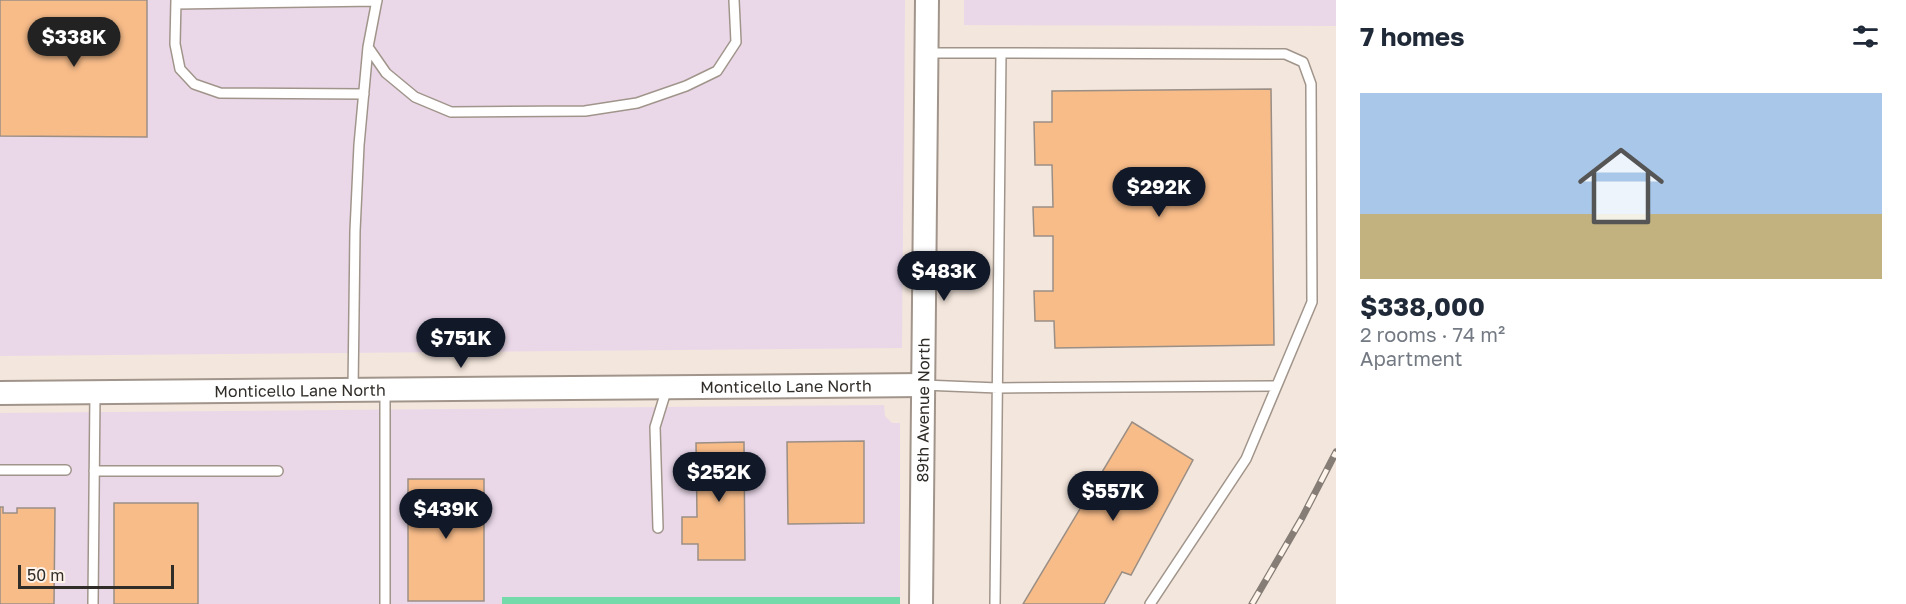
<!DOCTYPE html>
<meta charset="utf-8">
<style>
:root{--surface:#fff;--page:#f6f6f7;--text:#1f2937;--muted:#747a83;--line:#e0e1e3;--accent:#111827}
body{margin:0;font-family:"Golos Text",sans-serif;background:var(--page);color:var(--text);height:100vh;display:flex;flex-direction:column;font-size:22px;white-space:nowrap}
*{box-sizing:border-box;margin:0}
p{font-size:20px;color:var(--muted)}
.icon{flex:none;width:33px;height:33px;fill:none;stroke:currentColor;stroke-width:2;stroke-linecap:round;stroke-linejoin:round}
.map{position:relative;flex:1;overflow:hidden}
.panel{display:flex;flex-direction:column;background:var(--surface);width:570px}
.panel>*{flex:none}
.scale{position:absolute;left:18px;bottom:15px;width:156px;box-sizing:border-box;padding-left:6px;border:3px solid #302c28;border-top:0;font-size:16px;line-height:21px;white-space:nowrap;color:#302c28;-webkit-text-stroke:4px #fef4eb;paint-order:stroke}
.price{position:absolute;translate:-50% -51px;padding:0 14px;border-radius:21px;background:var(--accent);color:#fff;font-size:20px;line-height:39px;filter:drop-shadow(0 2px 3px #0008)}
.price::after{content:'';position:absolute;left:50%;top:36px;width:18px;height:14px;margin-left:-9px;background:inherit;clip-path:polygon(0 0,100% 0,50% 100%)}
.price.active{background:#222;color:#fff}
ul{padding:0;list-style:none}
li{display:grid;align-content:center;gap:12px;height:318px;padding:0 24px}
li+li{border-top:2px solid var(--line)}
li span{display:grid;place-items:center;height:186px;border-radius:0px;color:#555}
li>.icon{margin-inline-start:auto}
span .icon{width:108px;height:108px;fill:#fffc;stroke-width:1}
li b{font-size:26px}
h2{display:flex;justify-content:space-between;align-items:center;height:72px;padding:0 24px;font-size:26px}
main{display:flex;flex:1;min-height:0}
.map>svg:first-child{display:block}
</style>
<main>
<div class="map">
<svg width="1336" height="604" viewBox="0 0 1336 604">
<rect width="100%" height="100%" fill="#f3e6dc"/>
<path fill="#ead8e9" d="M0 0H905L902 348 0 356Z
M964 0H1336V26L964 25Z
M884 405 885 416 892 423H900V597H502V604H0V413Z"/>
<path fill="#75daaa" d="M502 597H900V604H502Z"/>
<path fill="#f8bc89" stroke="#9a8e85" stroke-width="1.5" d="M0 0H147V137L0 136Z
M1271 89 1274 345 1055 348 1054 321H1035L1034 291H1053V236H1034L1033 207H1053L1052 165H1035L1034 122H1052V91Z
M1132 422 1193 460 1131 575 1122 572 1104 604H1023Z
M864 441V523L788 524 787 442Z
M744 442 745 560H698V544H682V517H697L696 443Z
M408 479H484V601H408Z
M114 503H198V604H114Z
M0 507H3V513H17V508H55L54 604H0Z"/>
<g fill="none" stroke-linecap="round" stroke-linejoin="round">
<defs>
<path id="service" d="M176 0 175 44 180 69 194 84 220 93 364 94
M176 4 377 1
M368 47 386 73 415 97 451 112 585 111 637 103 686 86 717 71 736 42 734 0
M928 53H1001L995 604
M1001 53 1285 54 1303 62 1311 84 1312 302 1246 459 1150 604
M923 385 998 388 1276 386
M353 391 355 231 359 145 368 47 377 0
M0 470H66
M94 471H278
M658 528 655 427 667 388
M93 604 95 393
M385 604V390"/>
<g id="tertiary">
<path id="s1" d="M0 393 923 385"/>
<path id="s2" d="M921 604 927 0"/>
</g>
</defs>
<use href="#service" stroke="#a1958b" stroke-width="12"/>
<use href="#tertiary" stroke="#a1958b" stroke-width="26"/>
<use href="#service" stroke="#fff" stroke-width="9"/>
<use href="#tertiary" stroke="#fff" stroke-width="22"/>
<defs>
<path id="rail" d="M1252 604 1302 518 1336 452"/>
</defs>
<use href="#rail" stroke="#857d76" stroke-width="7"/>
<use href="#rail" stroke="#fef4eb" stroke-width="4.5" stroke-dasharray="14" stroke-linecap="butt"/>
</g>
<g text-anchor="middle" stroke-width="6" stroke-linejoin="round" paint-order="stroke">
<g font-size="16" fill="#302c28" stroke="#fef4eb">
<text dy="6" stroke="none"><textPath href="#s1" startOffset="786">Monticello Lane North</textPath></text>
<text dy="6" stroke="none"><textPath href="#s1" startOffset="300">Monticello Lane North</textPath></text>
<text dy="6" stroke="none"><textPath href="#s2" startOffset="194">89th Avenue North</textPath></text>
</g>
</g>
</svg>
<div class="scale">50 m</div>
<b class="price active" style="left:74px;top:68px">$338K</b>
<b class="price" style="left:1159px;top:218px">$292K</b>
<b class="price" style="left:944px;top:302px">$483K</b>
<b class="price" style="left:461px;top:369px">$751K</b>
<b class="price" style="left:719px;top:503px">$252K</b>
<b class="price" style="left:1113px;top:522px">$557K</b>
<b class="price" style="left:446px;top:540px">$439K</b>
</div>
<section class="panel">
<h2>7 homes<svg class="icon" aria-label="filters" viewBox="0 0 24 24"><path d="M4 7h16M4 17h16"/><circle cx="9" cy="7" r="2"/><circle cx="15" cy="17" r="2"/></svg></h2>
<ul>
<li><span style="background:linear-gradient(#a9c7e8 65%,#c2b280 0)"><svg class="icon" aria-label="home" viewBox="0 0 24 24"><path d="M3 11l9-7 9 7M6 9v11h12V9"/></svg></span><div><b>$338,000</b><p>2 rooms · 74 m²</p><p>Apartment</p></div></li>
</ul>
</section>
</main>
